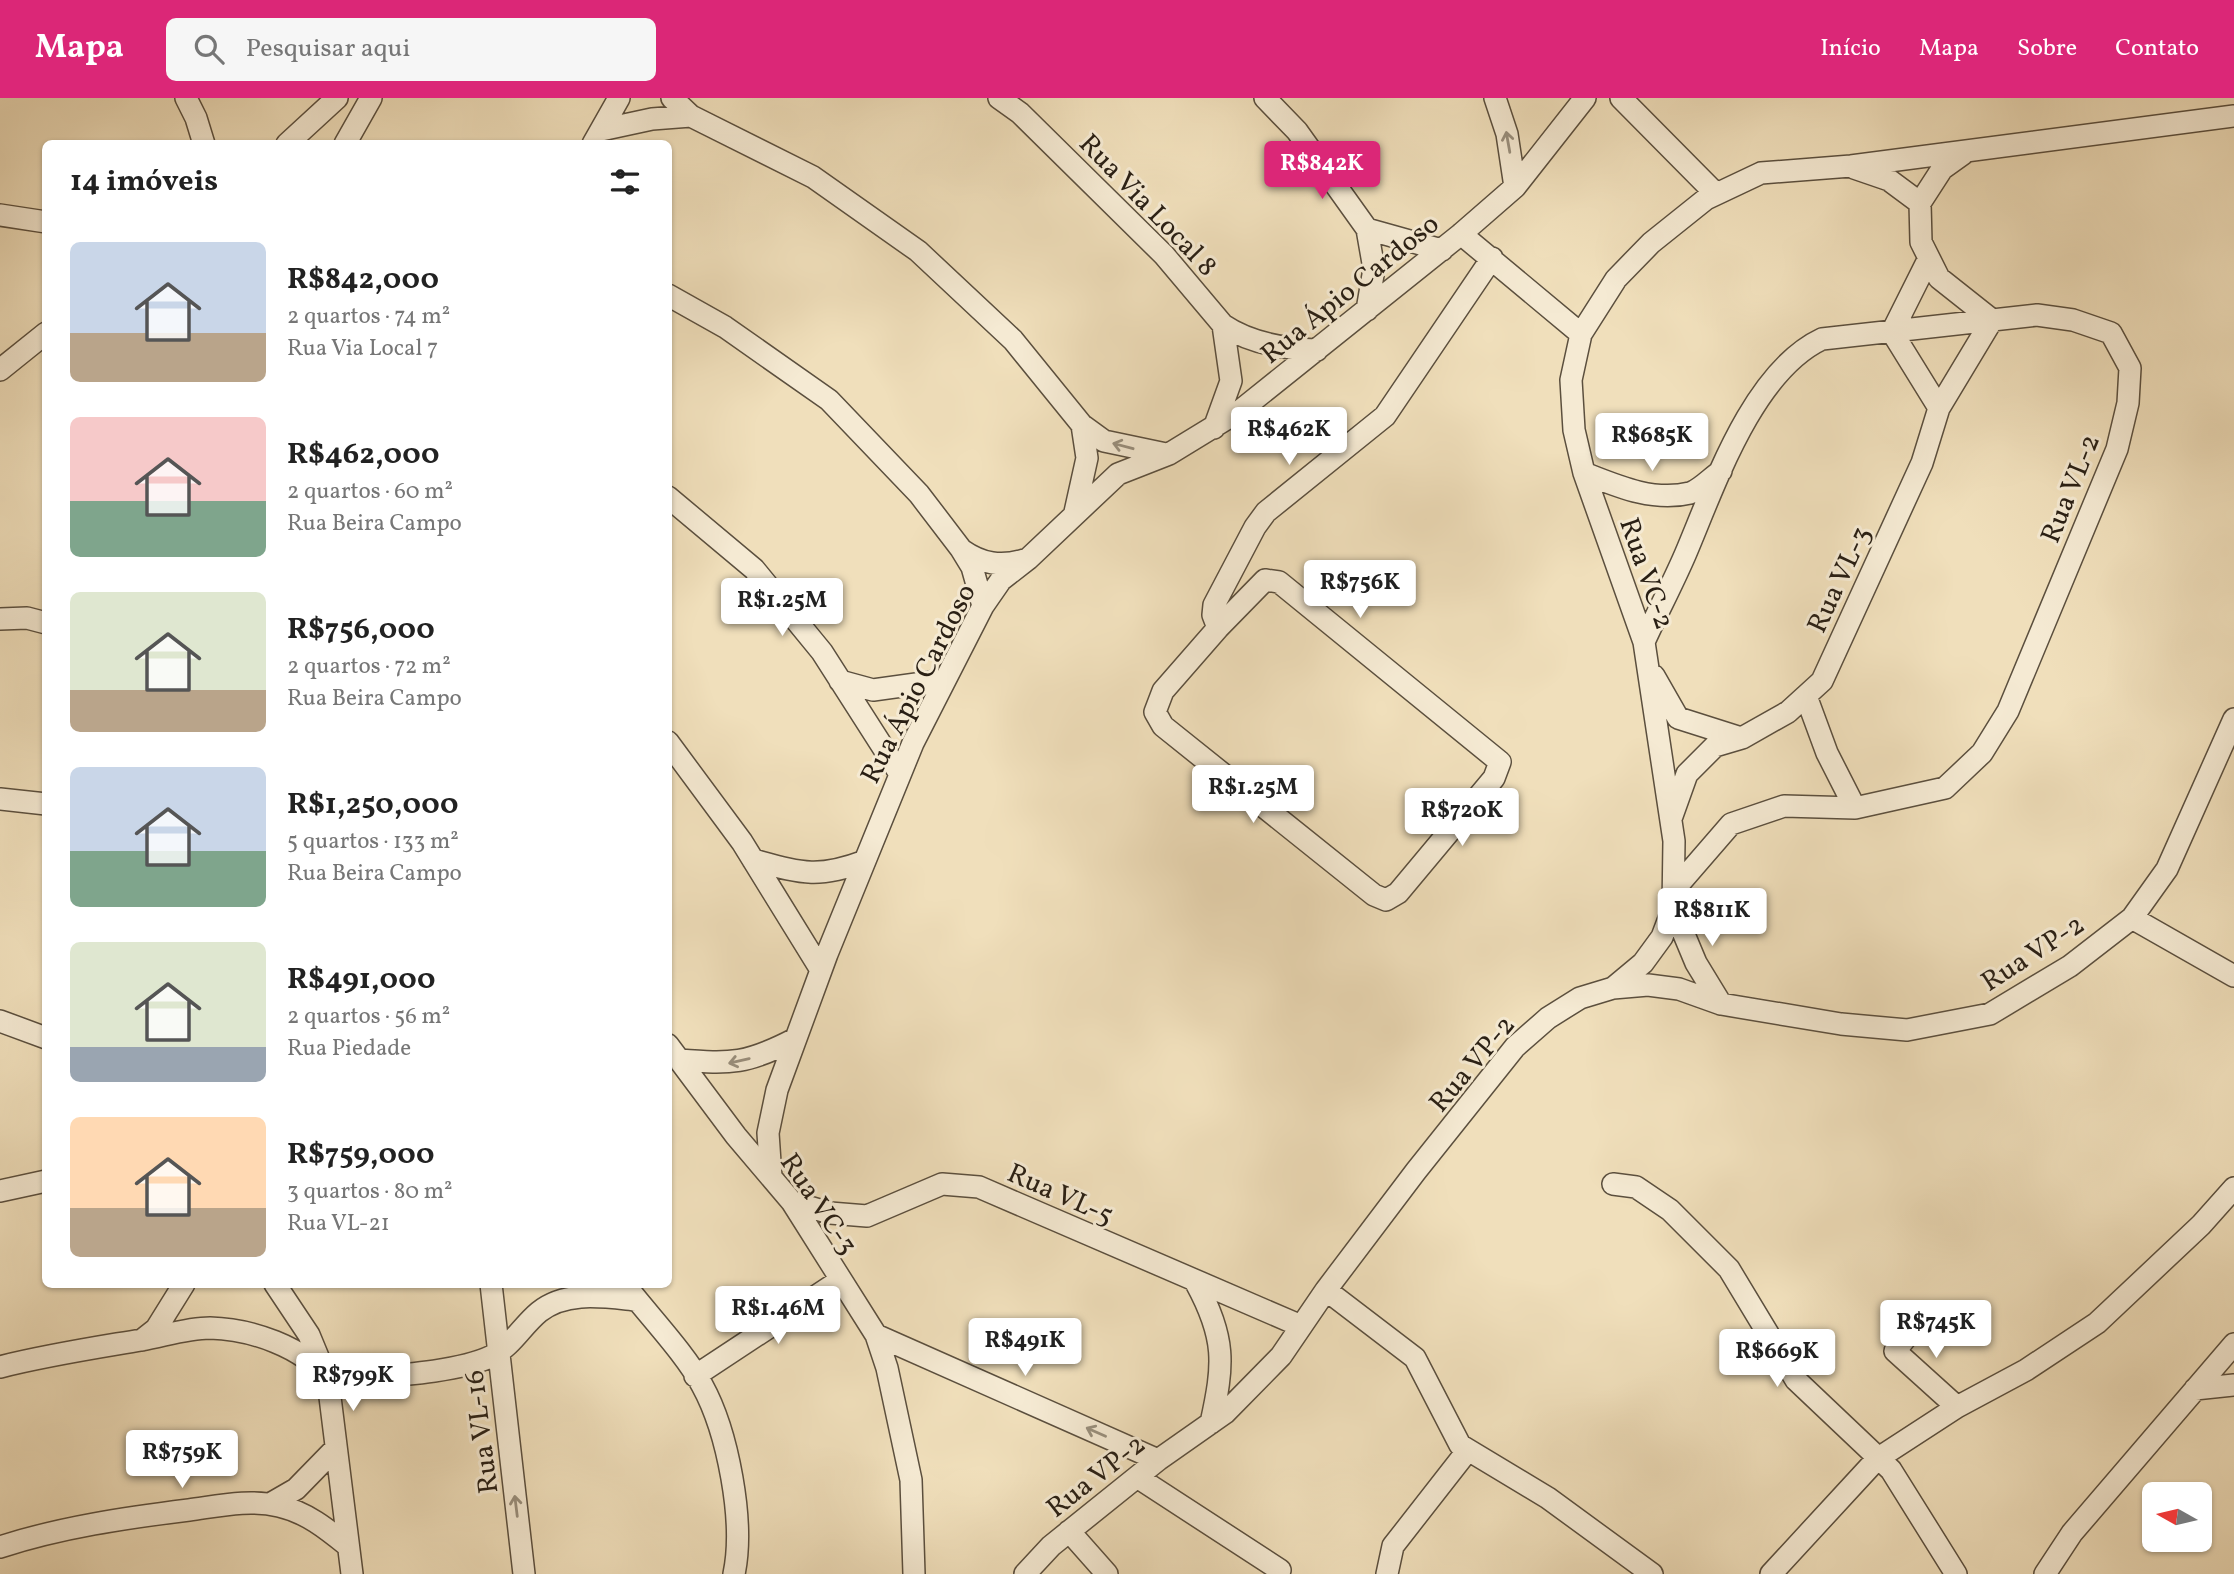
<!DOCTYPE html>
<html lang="pt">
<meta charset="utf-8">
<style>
:root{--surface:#fff;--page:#f6f6f6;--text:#222;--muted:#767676;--accent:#db2777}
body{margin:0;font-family:Vollkorn,serif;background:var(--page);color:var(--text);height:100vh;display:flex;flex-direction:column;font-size:26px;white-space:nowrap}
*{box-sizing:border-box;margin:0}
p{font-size:23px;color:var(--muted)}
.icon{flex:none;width:38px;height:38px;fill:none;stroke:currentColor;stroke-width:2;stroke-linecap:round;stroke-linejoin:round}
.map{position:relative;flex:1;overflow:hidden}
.sheet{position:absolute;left:42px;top:42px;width:630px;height:1148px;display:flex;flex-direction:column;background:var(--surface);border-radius:10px;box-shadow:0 2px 5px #0004}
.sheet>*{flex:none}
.needle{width:46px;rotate:278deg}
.fabs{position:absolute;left:2142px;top:1384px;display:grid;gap:14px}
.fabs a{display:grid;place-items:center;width:70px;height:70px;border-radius:10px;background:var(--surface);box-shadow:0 2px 5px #0004;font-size:35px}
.price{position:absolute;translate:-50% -60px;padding:0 16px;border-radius:7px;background:#fff;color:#222;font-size:23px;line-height:46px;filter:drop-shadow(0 2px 4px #0008)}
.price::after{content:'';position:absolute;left:50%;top:42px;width:21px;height:16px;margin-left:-10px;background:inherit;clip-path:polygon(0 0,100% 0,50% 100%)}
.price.on{background:var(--accent);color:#fff}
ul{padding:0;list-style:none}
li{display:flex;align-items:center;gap:21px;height:175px;padding:0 28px}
li span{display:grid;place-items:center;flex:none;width:196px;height:140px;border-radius:10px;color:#555}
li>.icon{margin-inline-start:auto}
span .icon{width:84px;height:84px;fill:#fffc;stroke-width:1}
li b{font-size:30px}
h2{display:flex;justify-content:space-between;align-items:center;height:84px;padding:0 28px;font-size:30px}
header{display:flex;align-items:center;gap:42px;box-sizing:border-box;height:98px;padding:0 35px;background:var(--accent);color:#fff}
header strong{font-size:33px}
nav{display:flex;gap:38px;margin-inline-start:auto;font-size:24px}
.search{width:490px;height:63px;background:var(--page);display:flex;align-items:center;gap:18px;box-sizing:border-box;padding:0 24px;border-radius:10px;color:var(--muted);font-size:26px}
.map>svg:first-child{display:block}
</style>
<header>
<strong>Mapa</strong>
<div class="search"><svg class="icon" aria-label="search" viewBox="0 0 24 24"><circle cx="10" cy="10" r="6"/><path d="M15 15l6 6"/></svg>Pesquisar aqui</div>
<nav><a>Início</a><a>Mapa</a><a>Sobre</a><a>Contato</a></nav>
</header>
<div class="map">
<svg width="2234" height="1476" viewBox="0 0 2234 1476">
<rect width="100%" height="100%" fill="#f0dfbb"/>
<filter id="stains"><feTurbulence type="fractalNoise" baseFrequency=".00286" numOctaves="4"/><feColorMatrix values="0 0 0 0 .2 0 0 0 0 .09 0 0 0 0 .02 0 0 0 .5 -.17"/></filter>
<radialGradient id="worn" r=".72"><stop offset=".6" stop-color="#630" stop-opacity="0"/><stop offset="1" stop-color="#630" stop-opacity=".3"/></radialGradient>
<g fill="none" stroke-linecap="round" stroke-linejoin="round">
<defs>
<path id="minor" d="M186 0 196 20 204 46
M672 0 691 18 813 79 918 153 1013 242 1082 327 1104 343 1166 356
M999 0 1020 15 1164 157 1223 227 1231 283 1214 330
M1265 0 1297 33 1367 131 1374 171 1367 212
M1495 0 1507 36 1515 89
M1621 0 1716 96
M601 32 652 21 691 18
M287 46 337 0
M345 46 371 0
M593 46 619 0
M1854 70 1889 82 1920 105
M0 117 46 124
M1367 131 1442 152
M1461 136 1581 236
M668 197 725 229 829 302 919 396 961 451 972 469 983 508
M1223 227C1251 246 1285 251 1317 252
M0 272 46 235
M1939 310 1992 222 1939 180 1921 144 1920 105 1942 71 1963 56
M1584 375C1617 388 1653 404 1690 395 1700 392 1712 379 1721 373
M668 399 754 471 822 554 900 676
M1075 414 1087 360 1082 327
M962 452C982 466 1001 469 1024 462
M0 521 27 520 46 525
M1218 530 1265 482 1279 484 1500 664 1494 680 1398 795 1386 802 1374 797 1163 628 1155 614 1163 593 1218 530 1213 517 1214 507 1255 429 1266 414 1385 318 1492 160
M1644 544C1657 515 1672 487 1685 457 1714 389 1752 274 1822 241L2037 217 2073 222 2111 235 2130 270 2128 305 2117 351 2008 613 1982 655 1945 690 1855 710 1784 708 1731 726 1673 793
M1654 578 1678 620 1741 640
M840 583 873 592 945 582
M1806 598 1827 655 1855 710
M668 644 742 744 821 872
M0 701 46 706
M1672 718 1687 676 1715 648 1742 640 1788 614 1822 583 1922 365 1939 310 1892 234 1929 160
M753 762C801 775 817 781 865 763
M1673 810 1696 865 1721 906
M2132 820 2234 878
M1613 890 1643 865 1662 839 1673 810 1674 743 1644 544 1584 375 1574 332 1571 282 1581 236 1616 181 1651 145 1706 101 1761 75 1851 68 2234 18
M0 923 46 940
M668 947 736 1038 792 1104 876 1237 887 1270 911 1382 914 1476
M679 962C732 966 747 966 795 941
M771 1079 768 1035 777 992 827 856 913 645 983 508 1001 482 1028 461 1118 376 1169 356 1241 312 1461 136 1515 89 1585 0
M1613 1086 1636 1089 1670 1112 1729 1171 1796 1282 1891 1372 1956 1476
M0 1093 46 1083
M792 1104 830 1115 867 1118 942 1086 979 1089 1301 1228
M1196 1185C1226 1240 1224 1266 1211 1325
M275 1186 309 1237 328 1283 352 1476
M491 1186 524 1476
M1326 1192 1415 1260 1460 1347 1548 1400 1652 1476
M630 1193C652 1221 686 1257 702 1287 728 1334 745 1424 734 1476
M1927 1214 1895 1253 1957 1309
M876 1237 1158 1362
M142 1242 156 1231 184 1186
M0 1269C47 1257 94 1250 141 1242 164 1238 187 1230 210 1230 249 1231 305 1248 328 1283 372 1278 453 1277 492 1258 512 1248 522 1228 539 1214 566 1192 605 1199 637 1202
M695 1278 839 1183
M2195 1291 2234 1287
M1137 1379 1280 1472 1276 1476
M270 1406 296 1391 336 1350
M1069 1433 1107 1476
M0 1449C62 1429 125 1420 189 1412 219 1408 249 1401 279 1408 306 1414 327 1431 348 1448
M1025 1476 1051 1448 1158 1362 1225 1315 1281 1258 1326 1192 1416 1073 1515 949 1548 920 1580 900 1613 890 1648 887 1679 891 1721 906 1841 926 1907 932 1990 916 2070 868 2132 820 2167 771 2234 621
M1387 1476 1393 1448 1468 1352
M1771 1476 1877 1361 1957 1309 2026 1272 2097 1225 2201 1127 2234 1090
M2045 1476 2072 1435 2234 1246"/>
</defs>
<use href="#minor" stroke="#5b4f3e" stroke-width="24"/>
<use href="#minor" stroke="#f5ead3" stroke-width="21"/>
</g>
<defs><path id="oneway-shaft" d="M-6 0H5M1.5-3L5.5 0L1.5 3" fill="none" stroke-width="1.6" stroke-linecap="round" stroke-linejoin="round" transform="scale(1.75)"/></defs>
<g stroke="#998f7d">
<use href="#oneway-shaft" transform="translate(1508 44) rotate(-100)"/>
<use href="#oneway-shaft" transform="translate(1123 348) rotate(-165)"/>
<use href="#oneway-shaft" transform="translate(739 963) rotate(167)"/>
<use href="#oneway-shaft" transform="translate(1096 1334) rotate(-156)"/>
<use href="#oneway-shaft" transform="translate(516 1408) rotate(-97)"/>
</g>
<g text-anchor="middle" stroke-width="6" stroke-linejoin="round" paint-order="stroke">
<g font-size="28" fill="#291f14" stroke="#f5ead3">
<text transform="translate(1149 106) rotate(46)" y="10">Rua Via Local 8</text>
<text transform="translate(1349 190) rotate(-39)" y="10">Rua Ápio Cardoso</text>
<text transform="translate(2069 390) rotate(-68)" y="10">Rua VL-2</text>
<text transform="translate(1648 475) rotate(71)" y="10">Rua VC-2</text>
<text transform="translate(1838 481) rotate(-65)" y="10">Rua VL-3</text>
<text transform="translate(917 585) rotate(-63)" y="10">Rua Ápio Cardoso</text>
<text transform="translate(2032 854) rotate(-33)" y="10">Rua VP-2</text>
<text transform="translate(1471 965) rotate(-50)" y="10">Rua VP-2</text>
<text transform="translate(1061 1095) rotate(24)" y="10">Rua VL-5</text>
<text transform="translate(820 1105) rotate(56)" y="10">Rua VC-3</text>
<text transform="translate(480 1334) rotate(-97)" y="10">Rua VL-16</text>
<text transform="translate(1095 1377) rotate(-38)" y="10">Rua VP-2</text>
</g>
</g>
<rect width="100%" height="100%" filter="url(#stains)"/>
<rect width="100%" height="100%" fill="url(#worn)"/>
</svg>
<div class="fabs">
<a><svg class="needle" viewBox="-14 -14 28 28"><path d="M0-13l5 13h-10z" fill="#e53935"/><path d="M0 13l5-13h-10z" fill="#767676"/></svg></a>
</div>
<b class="price on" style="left:1322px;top:103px">R$842K</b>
<b class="price" style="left:1289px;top:369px">R$462K</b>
<b class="price" style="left:1652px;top:375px">R$685K</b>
<b class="price" style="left:1360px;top:522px">R$756K</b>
<b class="price" style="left:782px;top:540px">R$1.25M</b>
<b class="price" style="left:1253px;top:727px">R$1.25M</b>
<b class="price" style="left:1462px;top:750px">R$720K</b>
<b class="price" style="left:1712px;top:850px">R$811K</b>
<b class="price" style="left:778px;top:1248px">R$1.46M</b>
<b class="price" style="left:1936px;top:1262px">R$745K</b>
<b class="price" style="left:1025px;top:1280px">R$491K</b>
<b class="price" style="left:1777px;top:1291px">R$669K</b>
<b class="price" style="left:353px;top:1315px">R$799K</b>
<b class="price" style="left:182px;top:1392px">R$759K</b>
<section class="sheet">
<h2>14 imóveis<svg class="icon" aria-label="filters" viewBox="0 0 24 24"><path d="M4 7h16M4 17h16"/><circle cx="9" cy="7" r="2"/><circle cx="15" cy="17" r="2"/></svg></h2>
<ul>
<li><span style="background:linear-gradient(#c9d6e8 65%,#b9a48a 0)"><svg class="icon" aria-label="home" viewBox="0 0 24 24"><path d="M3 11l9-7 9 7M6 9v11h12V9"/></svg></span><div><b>R$842,000</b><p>2 quartos · 74 m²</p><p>Rua Via Local 7</p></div></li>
<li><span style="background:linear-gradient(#f6c9c9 60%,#7fa58c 0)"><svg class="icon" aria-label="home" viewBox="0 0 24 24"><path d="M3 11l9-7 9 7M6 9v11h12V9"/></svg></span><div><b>R$462,000</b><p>2 quartos · 60 m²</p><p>Rua Beira Campo</p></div></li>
<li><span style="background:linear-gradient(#dfe7d0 70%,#b9a48a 0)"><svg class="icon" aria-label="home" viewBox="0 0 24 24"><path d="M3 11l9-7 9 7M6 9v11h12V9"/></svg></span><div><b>R$756,000</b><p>2 quartos · 72 m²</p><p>Rua Beira Campo</p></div></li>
<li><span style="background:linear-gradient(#c9d6e8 60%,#7fa58c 0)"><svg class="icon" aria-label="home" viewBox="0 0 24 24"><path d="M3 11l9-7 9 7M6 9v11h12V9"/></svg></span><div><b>R$1,250,000</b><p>5 quartos · 133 m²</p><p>Rua Beira Campo</p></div></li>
<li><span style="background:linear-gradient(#dfe7d0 75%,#9aa5b1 0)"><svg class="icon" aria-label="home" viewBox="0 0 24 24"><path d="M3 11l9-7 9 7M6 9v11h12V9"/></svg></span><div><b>R$491,000</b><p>2 quartos · 56 m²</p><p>Rua Piedade</p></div></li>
<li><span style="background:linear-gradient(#ffd9b3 65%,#b9a48a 0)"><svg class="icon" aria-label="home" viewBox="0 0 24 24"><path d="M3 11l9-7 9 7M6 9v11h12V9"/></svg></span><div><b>R$759,000</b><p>3 quartos · 80 m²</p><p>Rua VL-21</p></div></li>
</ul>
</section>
</div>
